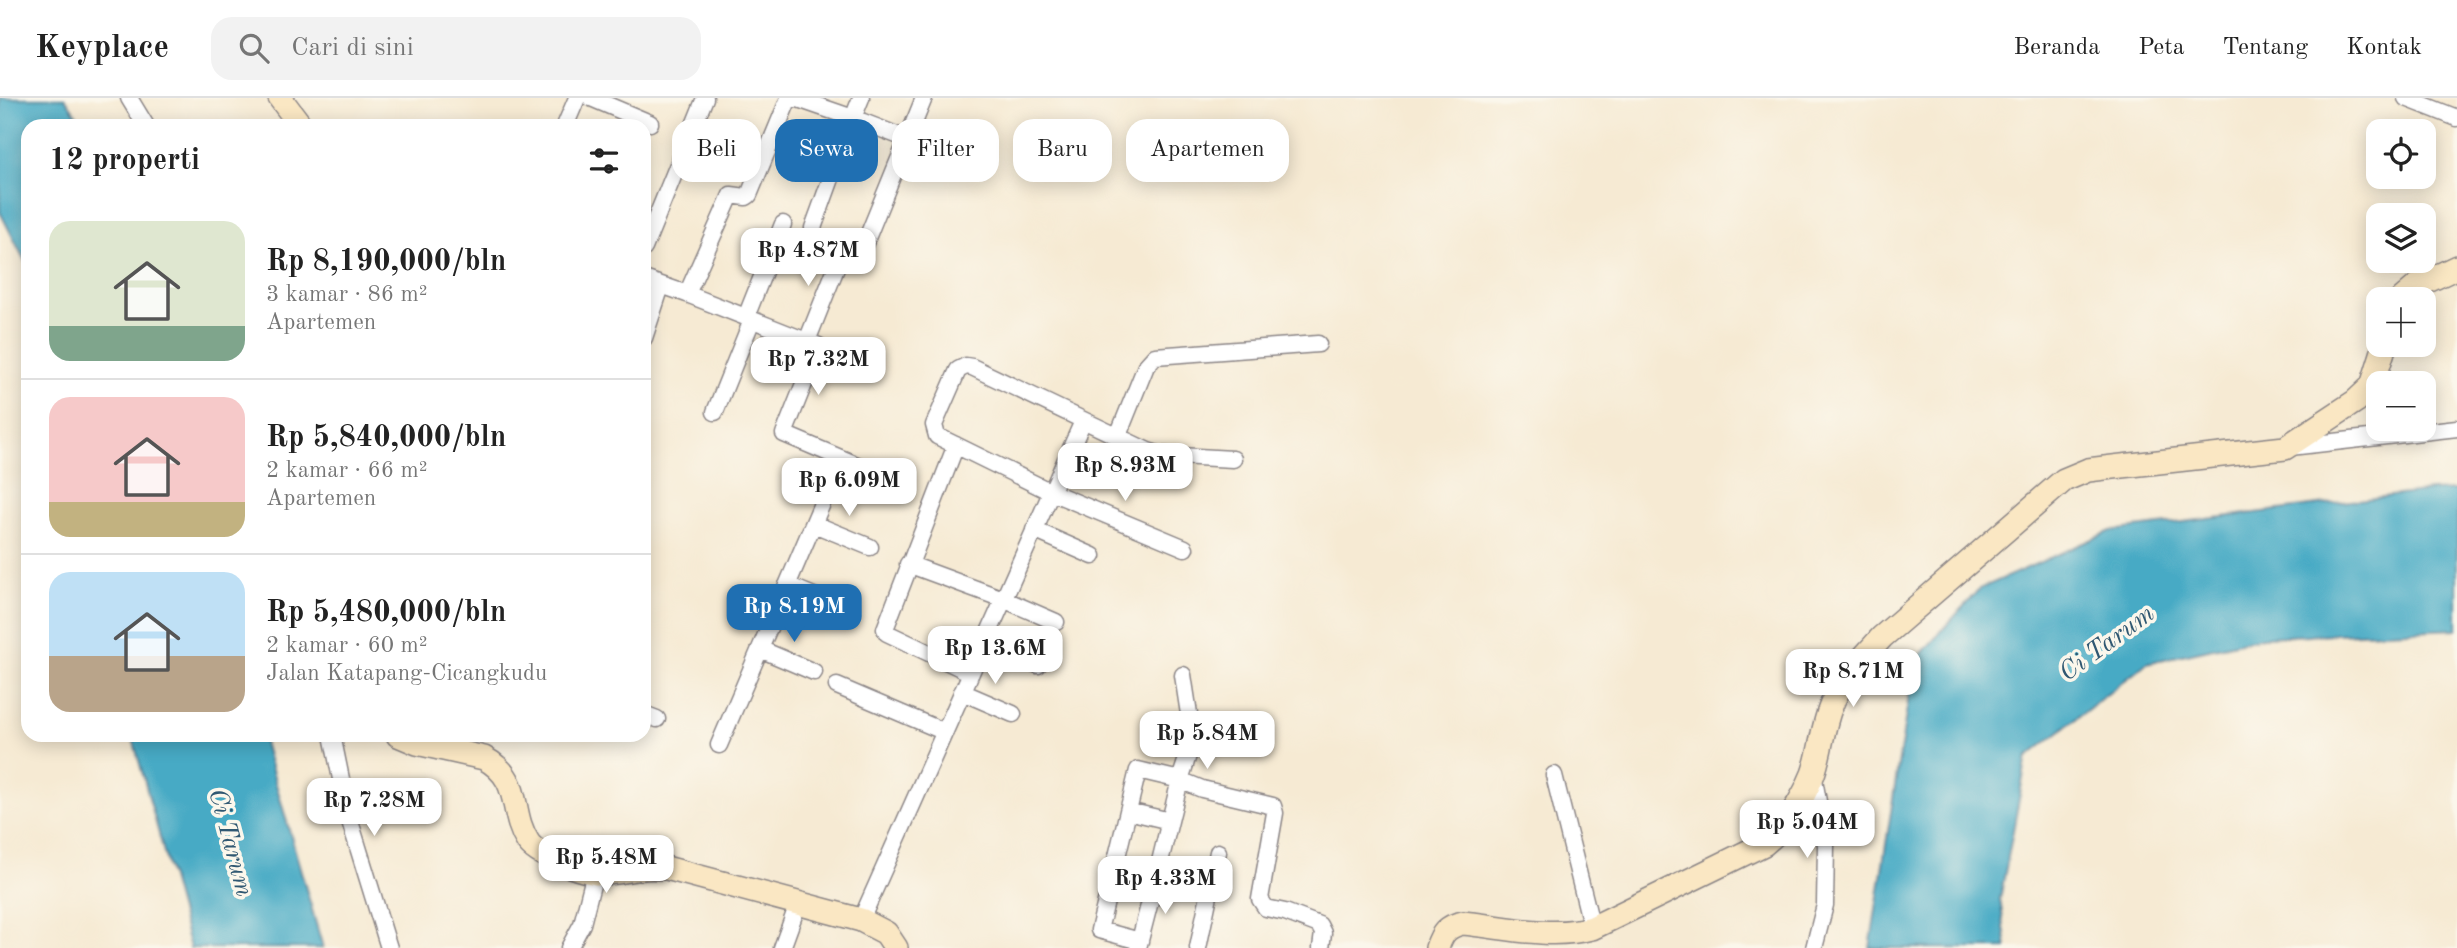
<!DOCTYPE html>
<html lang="id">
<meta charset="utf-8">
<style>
:root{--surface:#fff;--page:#f2f2f2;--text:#222;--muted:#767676;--line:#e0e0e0;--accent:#1f6fb2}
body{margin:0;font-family:"Old Standard TT",serif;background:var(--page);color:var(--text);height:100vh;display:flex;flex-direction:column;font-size:26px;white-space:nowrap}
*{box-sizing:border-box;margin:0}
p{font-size:23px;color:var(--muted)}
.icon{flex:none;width:38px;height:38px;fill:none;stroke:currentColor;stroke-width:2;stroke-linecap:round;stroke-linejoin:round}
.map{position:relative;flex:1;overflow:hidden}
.sheet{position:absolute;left:21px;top:21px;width:630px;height:623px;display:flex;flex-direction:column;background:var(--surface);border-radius:21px;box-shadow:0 4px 18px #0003}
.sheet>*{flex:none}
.hud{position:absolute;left:672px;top:21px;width:665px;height:63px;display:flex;gap:14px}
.fabs{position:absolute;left:2366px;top:21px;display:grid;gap:14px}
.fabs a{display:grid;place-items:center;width:70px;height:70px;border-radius:14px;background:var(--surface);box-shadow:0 4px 18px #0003;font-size:35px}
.price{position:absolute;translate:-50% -60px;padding:0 16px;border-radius:14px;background:#fff;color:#222;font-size:23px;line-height:46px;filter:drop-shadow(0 2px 4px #0008)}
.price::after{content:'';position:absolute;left:50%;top:42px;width:21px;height:16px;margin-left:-10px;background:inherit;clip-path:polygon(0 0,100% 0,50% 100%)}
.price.on{background:var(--accent);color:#fff}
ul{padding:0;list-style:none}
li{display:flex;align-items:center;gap:21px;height:175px;padding:0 28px}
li+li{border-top:2px solid var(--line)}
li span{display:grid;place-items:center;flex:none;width:196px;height:140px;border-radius:21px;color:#555}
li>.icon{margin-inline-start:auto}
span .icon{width:84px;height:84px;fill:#fffc;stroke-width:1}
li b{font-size:30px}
h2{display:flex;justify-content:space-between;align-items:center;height:84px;padding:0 28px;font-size:30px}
.pill{padding:0 24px;border-radius:21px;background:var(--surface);box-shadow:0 4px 18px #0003;font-size:24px;line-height:63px}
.pill.on{background:var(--accent);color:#fff}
header{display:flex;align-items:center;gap:42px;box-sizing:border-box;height:98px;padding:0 35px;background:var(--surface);border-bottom:2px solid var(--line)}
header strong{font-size:33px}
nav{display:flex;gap:38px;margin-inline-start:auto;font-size:24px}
.search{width:490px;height:63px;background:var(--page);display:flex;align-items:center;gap:18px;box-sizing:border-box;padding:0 24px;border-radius:21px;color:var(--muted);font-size:26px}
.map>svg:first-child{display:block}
</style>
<header>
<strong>Keyplace</strong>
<div class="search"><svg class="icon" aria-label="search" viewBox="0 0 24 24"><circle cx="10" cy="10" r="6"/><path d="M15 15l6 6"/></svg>Cari di sini</div>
<nav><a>Beranda</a><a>Peta</a><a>Tentang</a><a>Kontak</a></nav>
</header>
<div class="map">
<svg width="2457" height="850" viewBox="0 0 2457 850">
<rect width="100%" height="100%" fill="#fbf7ec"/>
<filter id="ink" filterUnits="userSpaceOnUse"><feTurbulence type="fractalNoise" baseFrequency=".0143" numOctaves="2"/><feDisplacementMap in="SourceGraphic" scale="14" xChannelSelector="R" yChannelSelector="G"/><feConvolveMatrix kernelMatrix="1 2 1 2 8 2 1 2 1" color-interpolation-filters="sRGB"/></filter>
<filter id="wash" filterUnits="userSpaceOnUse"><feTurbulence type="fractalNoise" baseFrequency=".00686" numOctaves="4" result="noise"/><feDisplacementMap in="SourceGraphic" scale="28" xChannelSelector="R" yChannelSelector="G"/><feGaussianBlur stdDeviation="1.57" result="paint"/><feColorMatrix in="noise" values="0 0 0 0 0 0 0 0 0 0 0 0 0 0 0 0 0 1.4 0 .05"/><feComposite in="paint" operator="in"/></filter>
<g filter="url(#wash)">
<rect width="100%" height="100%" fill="#f6ead3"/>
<path fill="#46aac5" stroke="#346680" stroke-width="2" d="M0 0H65L84 28H28V169L0 114Z
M2457 392V531L2262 539 2147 565 2027 659 2000 801 2007 850H1870L1914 564 1979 491 2111 433 2430 393Z
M132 637H262L323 850H190Z"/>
</g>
<g filter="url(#ink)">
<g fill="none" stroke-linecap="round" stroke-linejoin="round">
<defs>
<path id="street" d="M129 0 146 28
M591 0 650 25
M795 0 853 20 861 0
M2406 0 2457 20
M565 28 577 0
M813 130 853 20 907 41
M644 150 705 0
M863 150 924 0
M644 181 687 196 731 97 746 99 749 97 789 0
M687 196 819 248 784 336 897 384
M746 219 783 126
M644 240 661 188
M807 243 844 150
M715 314 752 222
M1117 340 1146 268 1155 258 1318 246
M956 347 885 531 887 535 971 575
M2290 349 2457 330
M814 426 870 449
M1034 432 1093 458
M1185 450 1051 394 937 338 934 327 958 272 966 268 972 269 1148 353 1161 357 1233 361
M908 466 1003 501 1056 524
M787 487 845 511
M985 543 1038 567
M760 551 814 574
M1183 577 1193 642 1180 682 1202 691 1273 708 1275 715 1260 801 1266 810 1285 814 1319 827 1323 835 1321 850
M837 588 945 634
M962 594 1013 616
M644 616 657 621
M332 637 349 720 389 850
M719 647 841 361
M1138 672 1180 682 1155 784 1113 775Z
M1813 676 1826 747 1825 807 1814 850
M1554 677 1592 830
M1128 713 1170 723
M1113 775 1099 832 1140 843
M861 822 1083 323
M569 850 582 826 595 775
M782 850 798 806
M1138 850 1155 784
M1198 850 1218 754"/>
<path id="secondary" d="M280 0 301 28
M2402 201 2417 188 2457 169
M398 637 417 645 484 660C524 682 508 713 528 744 537 758 579 772 596 775 612 777 628 771 645 770 652 769 659 770 666 770L861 822 886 835 896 850
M1437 850C1442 835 1447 828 1463 825 1505 829 1550 841 1592 830L1764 746C1787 727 1802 704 1813 676 1821 654 1822 630 1831 608 1841 581 1863 560 1882 539L2064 382 2088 372 2113 369 2285 350 2356 303 2372 288 2385 247"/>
</defs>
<use href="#street" stroke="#8c8687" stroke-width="19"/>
<use href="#secondary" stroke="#8c8687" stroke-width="26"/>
<use href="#street" stroke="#fff" stroke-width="16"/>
<use href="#secondary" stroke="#fae7c3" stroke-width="23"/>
</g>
</g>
<g text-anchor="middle" stroke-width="7" stroke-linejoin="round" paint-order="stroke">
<g font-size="26" font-style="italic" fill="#305872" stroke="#fbf7ec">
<text transform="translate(2106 544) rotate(-36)" y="9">Ci Tarum</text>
<text transform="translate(232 744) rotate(75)" y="9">Ci Tarum</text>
</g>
</g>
</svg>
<div class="fabs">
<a><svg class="icon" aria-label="locate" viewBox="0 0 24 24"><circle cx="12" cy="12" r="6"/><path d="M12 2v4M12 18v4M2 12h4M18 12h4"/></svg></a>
<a><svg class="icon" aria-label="layers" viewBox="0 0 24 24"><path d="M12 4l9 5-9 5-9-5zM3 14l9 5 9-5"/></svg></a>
<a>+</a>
<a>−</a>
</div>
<b class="price" style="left:808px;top:190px">Rp 4.87M</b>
<b class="price" style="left:818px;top:299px">Rp 7.32M</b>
<b class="price" style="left:1125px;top:405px">Rp 8.93M</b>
<b class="price" style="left:849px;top:420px">Rp 6.09M</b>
<b class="price on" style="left:794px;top:546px">Rp 8.19M</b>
<b class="price" style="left:995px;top:588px">Rp 13.6M</b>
<b class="price" style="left:1853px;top:611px">Rp 8.71M</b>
<b class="price" style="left:1207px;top:673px">Rp 5.84M</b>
<b class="price" style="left:374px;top:740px">Rp 7.28M</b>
<b class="price" style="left:1807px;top:762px">Rp 5.04M</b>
<b class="price" style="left:606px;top:797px">Rp 5.48M</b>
<b class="price" style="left:1165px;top:818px">Rp 4.33M</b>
<div class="hud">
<a class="pill">Beli</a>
<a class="pill on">Sewa</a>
<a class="pill">Filter</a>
<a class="pill">Baru</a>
<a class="pill">Apartemen</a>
</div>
<section class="sheet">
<h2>12 properti<svg class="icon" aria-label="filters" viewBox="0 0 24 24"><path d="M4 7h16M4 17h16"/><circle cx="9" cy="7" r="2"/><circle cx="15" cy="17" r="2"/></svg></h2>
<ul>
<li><span style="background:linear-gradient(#dfe7d0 75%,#7fa58c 0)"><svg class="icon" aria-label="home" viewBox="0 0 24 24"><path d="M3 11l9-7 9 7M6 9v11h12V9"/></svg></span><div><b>Rp 8,190,000/bln</b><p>3 kamar · 86 m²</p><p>Apartemen</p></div></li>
<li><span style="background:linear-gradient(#f6c9c9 75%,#c2b280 0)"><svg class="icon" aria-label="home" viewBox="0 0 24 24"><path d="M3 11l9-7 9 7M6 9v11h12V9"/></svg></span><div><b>Rp 5,840,000/bln</b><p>2 kamar · 66 m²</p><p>Apartemen</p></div></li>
<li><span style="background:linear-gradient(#bfe0f5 60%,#b9a48a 0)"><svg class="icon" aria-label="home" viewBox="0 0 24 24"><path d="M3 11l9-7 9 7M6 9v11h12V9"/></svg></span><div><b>Rp 5,480,000/bln</b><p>2 kamar · 60 m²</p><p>Jalan Katapang-Cicangkudu</p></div></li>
</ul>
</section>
</div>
